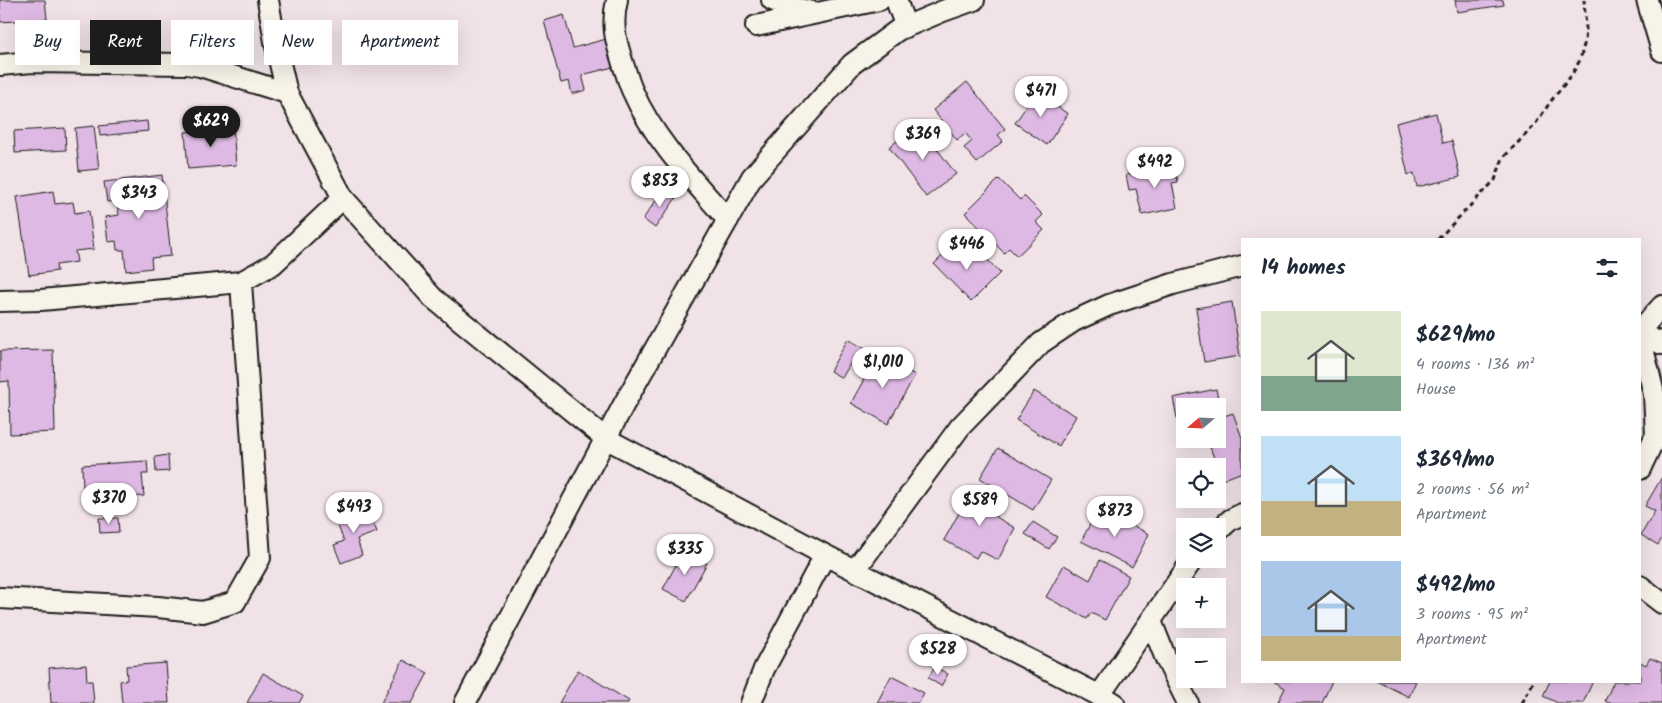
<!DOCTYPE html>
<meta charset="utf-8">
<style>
:root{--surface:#fff;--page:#f6f6f7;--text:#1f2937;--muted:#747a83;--accent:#1c1c1c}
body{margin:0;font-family:Kalam,sans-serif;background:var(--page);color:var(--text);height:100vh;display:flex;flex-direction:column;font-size:19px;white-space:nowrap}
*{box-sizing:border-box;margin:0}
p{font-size:16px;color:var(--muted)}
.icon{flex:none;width:28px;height:28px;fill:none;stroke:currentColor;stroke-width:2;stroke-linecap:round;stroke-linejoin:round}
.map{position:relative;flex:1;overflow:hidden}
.drawer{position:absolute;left:1241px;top:238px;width:400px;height:445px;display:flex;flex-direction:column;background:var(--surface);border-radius:0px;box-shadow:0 5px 20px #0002}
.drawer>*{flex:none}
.hud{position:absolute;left:15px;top:20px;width:475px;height:45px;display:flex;gap:10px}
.needle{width:32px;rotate:251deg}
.buttons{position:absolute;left:1176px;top:398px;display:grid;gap:10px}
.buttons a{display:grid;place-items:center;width:50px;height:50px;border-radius:0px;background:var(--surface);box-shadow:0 5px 20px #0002;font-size:25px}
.price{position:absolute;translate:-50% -42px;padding:0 11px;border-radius:18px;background:#fff;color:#222;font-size:16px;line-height:32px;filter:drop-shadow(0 1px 2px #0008)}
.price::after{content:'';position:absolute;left:50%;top:30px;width:15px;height:11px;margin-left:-8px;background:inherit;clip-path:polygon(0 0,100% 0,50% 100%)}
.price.active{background:var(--accent);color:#fff}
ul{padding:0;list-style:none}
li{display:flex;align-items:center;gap:15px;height:125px;padding:0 20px}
li span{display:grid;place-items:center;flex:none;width:140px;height:100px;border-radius:0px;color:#555}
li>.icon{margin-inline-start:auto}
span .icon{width:60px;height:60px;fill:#fffc;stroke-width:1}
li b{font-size:21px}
h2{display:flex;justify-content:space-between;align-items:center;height:60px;padding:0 20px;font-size:21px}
.pill{padding:0 18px;border-radius:0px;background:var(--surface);box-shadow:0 5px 20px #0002;font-size:18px;line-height:45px}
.pill.active{background:var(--accent);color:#fff}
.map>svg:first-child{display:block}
</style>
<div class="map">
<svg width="1662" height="703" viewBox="0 0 1662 703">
<rect width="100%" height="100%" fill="#f0e2e6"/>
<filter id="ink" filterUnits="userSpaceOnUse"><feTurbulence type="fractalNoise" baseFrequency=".02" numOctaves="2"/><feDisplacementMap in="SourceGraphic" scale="10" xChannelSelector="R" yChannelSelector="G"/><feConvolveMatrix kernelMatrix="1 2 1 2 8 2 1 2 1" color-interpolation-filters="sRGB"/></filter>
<g filter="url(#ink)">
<path fill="#deb9e3" stroke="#1c1c1c" d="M0 0H45L47 19 0 22Z
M1455 0H1503L1504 5 1457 12Z
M564 15 573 48 610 38 617 66 582 75 586 90 572 94 569 81 561 83 544 21Z
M967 82 1005 129 998 135 1003 141 977 163 964 148 972 141 965 133 957 140 933 110Z
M1036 92 1068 114 1047 145 1015 123Z
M1436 113 1443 143 1452 141 1460 177 1417 187 1414 173 1408 175 1396 123Z
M147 121 148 131 100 136 99 126Z
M919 125 956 174 926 197 889 147Z
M94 126 99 169 79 171 75 128Z
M233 127 236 165 188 169 185 132Z
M65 128 66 150 15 153 14 131Z
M1174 165 1178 182 1172 183 1177 208 1142 215 1136 189 1129 190 1126 175Z
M162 175 171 256 151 258 152 268 126 271 124 250H117L116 241 108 242 105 217 119 215 117 201 107 202 104 182Z
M999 179 1020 200 1024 196 1043 215 1036 222 1044 230 1017 256 1009 248 1004 253 965 213Z
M664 189 676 198 655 228 643 219Z
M53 191 55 204 73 202 75 213 89 211 94 249 75 251 77 262 56 265 57 271 29 275 17 197Z
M959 240 981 262 985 257 1000 273 971 302 934 264Z
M1232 302 1240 356 1204 362 1196 308Z
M848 339 867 350 861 361 854 357 842 378 830 371Z
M53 350 55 432 10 434 9 381 0 382V351Z
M878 354 915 375 888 424 851 403Z
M1216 389 1220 407 1185 406V421L1178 423 1173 398Z
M1034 391 1076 416 1059 446 1016 420Z
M1233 413 1242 438V472L1222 480 1207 439H1218V418Z
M998 448 1051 480 1033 510 980 478Z
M168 455 169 471 156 472 155 457Z
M147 461 148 474H142L144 496 94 499V487H83L82 465Z
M1662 477V538L1658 545 1641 535 1655 511 1645 506Z
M974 486 999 500 991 514 1015 528 998 560 980 551 976 558 944 540Z
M1099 508 1149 534 1132 567 1081 541Z
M368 509 377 532 357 539 362 555 341 563 334 545 344 541 336 521Z
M99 518H118L119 532 100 533Z
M1033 522 1057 537 1049 549 1025 534Z
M684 550 707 563 686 601 663 589Z
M1100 560 1129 576 1105 620 1091 613 1087 619 1046 597 1064 565 1090 580Z
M1650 658 1662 663V703H1609L1605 701 1614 681H1640V662L1646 665Z
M403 660 428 673 412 703H381Z
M166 663 169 703H122L120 681 127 680 126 666Z
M86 665 87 681H92L94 703H51L49 668Z
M935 667 948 674 941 686 928 678Z
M578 670 629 701 628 703H559Z
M263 673 303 696 299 703H275L271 701 270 703H247Z
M891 676 924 693 918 703H877Z
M1273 681H1332L1322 703H1279L1278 702 1285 688Z
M1377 681H1416L1409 697Z
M1550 681H1593L1583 703H1558L1543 696Z"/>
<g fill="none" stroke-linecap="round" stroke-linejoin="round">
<defs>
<path id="street" d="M268 0 275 42 287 93 343 198 433 298 605 438 825 555 1114 703
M617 0C611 26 616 42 624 67 627 75 629 84 633 92 654 140 693 180 728 220
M772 0 790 7 813 12
M896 0 906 27
M1647 0 1662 51
M756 26 879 0
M0 65 32 62 187 64 200 66 287 93
M0 301 41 300 241 282 273 264 343 198
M1640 330 1662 306
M1640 333 1662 344
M1640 336 1654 394 1656 436
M1640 469 1661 424
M1218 531 1230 520 1242 514
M855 570 960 427 1041 343 1074 321 1109 305 1173 284 1242 266
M1640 586 1662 603
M0 598 158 607 203 612 235 602 260 558 241 282
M1151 621 1166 659 1188 703
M1099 696 1193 559
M465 703 624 404 752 177 852 64 898 30 943 11 974 0
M751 703 764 669 825 555"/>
</defs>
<use href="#street" stroke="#1c1c1c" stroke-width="24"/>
<path stroke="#1c1c1c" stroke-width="3" stroke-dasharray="5 4" stroke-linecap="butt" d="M1438 239 1495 180 1503 158 1534 126 1551 101 1571 76 1580 60 1585 41 1586 29 1584 0
M1522 703 1534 681"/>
<use href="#street" stroke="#f7f3e8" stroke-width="20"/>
</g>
</g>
</svg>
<div class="buttons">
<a><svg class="needle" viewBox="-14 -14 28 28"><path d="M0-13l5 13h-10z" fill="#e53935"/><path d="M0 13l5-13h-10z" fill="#747a83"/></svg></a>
<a><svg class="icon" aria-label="locate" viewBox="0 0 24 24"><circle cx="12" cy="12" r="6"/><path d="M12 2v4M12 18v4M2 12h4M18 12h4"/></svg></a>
<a><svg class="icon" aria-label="layers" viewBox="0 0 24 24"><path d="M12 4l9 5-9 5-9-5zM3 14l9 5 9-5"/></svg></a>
<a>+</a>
<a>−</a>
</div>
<b class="price" style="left:1041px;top:118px">$471</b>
<b class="price active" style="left:211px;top:148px">$629</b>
<b class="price" style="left:923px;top:161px">$369</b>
<b class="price" style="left:1155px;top:189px">$492</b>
<b class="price" style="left:660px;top:208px">$853</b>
<b class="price" style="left:139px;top:220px">$343</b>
<b class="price" style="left:967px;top:271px">$446</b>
<b class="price" style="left:883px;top:389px">$1,010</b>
<b class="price" style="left:109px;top:525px">$370</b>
<b class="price" style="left:980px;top:527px">$589</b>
<b class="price" style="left:354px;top:534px">$493</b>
<b class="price" style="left:1115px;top:538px">$873</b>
<b class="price" style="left:685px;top:576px">$335</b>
<b class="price" style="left:938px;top:676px">$528</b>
<div class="hud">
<a class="pill">Buy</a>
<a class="pill active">Rent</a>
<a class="pill">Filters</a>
<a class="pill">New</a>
<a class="pill">Apartment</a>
</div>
<section class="drawer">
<h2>14 homes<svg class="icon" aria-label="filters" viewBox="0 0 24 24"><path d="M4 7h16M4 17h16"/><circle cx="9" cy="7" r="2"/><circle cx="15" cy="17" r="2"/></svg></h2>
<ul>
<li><span style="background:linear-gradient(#dfe7d0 65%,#7fa58c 0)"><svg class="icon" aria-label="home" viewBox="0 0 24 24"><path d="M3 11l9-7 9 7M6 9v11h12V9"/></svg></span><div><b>$629/mo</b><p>4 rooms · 136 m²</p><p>House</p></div></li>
<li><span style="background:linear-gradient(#bfe0f5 65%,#c2b280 0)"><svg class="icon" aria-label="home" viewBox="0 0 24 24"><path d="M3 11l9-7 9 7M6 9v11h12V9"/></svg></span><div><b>$369/mo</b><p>2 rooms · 56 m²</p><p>Apartment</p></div></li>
<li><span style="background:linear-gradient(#a9c7e8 75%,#c2b280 0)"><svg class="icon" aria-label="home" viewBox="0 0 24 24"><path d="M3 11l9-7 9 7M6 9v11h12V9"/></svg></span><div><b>$492/mo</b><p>3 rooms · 95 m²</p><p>Apartment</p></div></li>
</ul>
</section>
</div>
